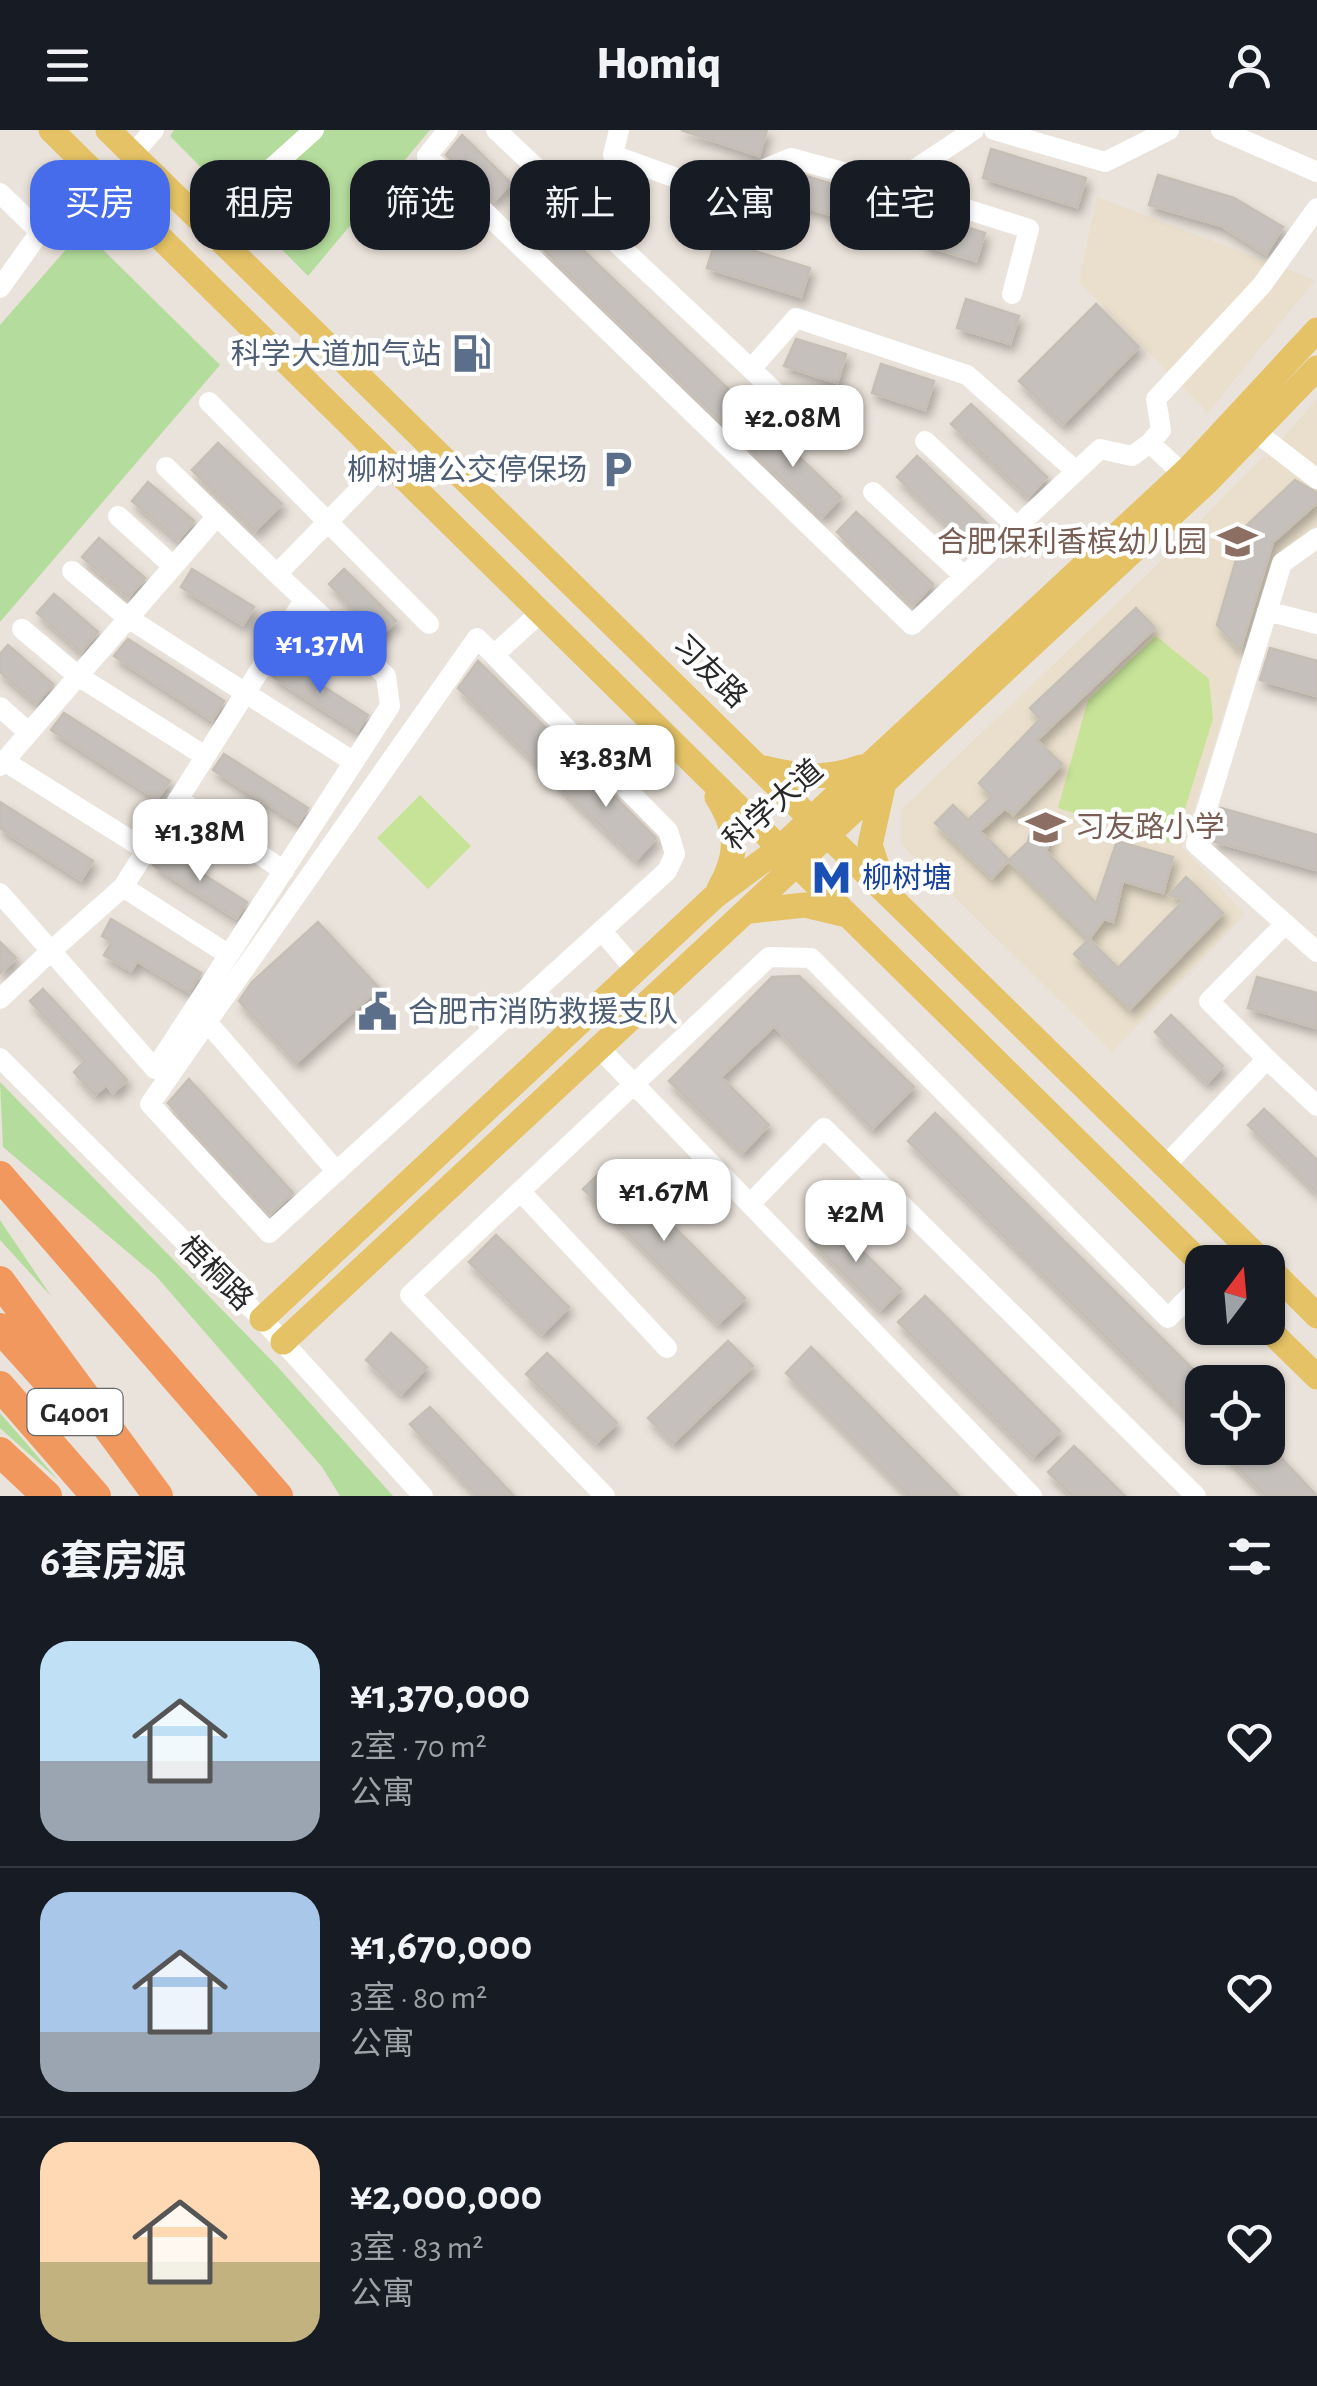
<!DOCTYPE html>
<html lang="zh">
<meta charset="utf-8">
<style>
:root{--surface:#171b24;--page:#20242c;--text:#f1f3f6;--muted:#9ea1a6;--line:#363941;--accent:#476ceb}
body{margin:0;font-family:"Alegreya Sans","Noto Sans SC",sans-serif;background:var(--page);color:var(--text);height:100vh;display:flex;flex-direction:column;font-size:38px;white-space:nowrap}
*{box-sizing:border-box;margin:0}
p{font-size:32px;color:var(--muted)}
.icon{flex:none;width:55px;height:55px;fill:none;stroke:currentColor;stroke-width:2;stroke-linecap:round;stroke-linejoin:round}
.map{position:relative;height:1366px;overflow:hidden}
.side{display:flex;flex-direction:column;background:var(--surface);flex:1}
.side>*{flex:none}
.banner{position:absolute;left:30px;top:30px;width:1258px;height:90px;display:flex;gap:20px}
.needle{width:65px;rotate:16deg}
.controls{position:absolute;left:1185px;top:1115px;display:grid;gap:20px}
.controls a{display:grid;place-items:center;width:100px;height:100px;border-radius:20px;background:var(--surface);box-shadow:0 2px 8px #0004;font-size:50px}
.price{position:absolute;translate:-50% -85px;padding:0 22px;border-radius:20px;background:#fff;color:#222;font-size:32px;line-height:65px;filter:drop-shadow(0 2px 5px #0008)}
.price::after{content:'';position:absolute;left:50%;top:60px;width:30px;height:22px;margin-left:-15px;background:inherit;clip-path:polygon(0 0,100% 0,50% 100%)}
.price.on{background:var(--accent);color:#fff}
ul{padding:0;list-style:none}
li{display:flex;align-items:center;gap:30px;height:250px;padding:0 40px}
li+li{border-top:2px solid var(--line)}
li span{display:grid;place-items:center;flex:none;width:280px;height:200px;border-radius:30px;color:#555}
li>.icon{margin-inline-start:auto}
span .icon{width:120px;height:120px;fill:#fffc;stroke-width:1}
li b{font-size:42px}
h2{display:flex;justify-content:space-between;align-items:center;height:120px;padding:0 40px;font-size:42px}
.pill{padding:0 35px;border-radius:30px;background:var(--surface);box-shadow:0 2px 8px #0004;font-size:35px;line-height:90px}
.pill.on{background:var(--accent);color:#fff}
header{display:flex;justify-content:space-between;align-items:center;height:130px;padding:0 40px;background:var(--surface);font-size:45px;font-weight:800}
.map>svg:first-child{display:block}
</style>
<header><svg class="icon" aria-label="menu" viewBox="0 0 24 24"><path d="M4 6h16M4 12h16M4 18h16"/></svg>Homiq<svg class="icon" aria-label="person" viewBox="0 0 24 24"><circle cx="12" cy="8" r="4"/><path d="M4 21q1-7 8-7t8 7"/></svg></header>
<div class="map">
<svg width="1317" height="1366" viewBox="0 0 1317 1366">
<defs>
<filter id="shadow"><feDropShadow dx="4" dy="7" stdDeviation="5" flood-color="#0004"/></filter>
</defs>
<rect width="100%" height="100%" fill="#eae3db"/>
<path fill="#eadfcc" d="M1097 67 1315 150 1208 283 1079 152Z
M1317 269V337L1281 310Z
M1271 319 1317 356V396L1272 429 1182 717 1245 784 1112 922 901 714V680L1151 441Z"/>
<path fill="#b4dc9c" d="M174 0H430L308 146 170 6Z
M83 100 220 235 0 492V195Z
M0 952 276 1235 393 1366H340L322 1337 156 1146 3 1017Z
M0 1090 51 1166 0 1110Z
M0 1283 58 1350 0 1298Z"/>
<path fill="#c6e398" d="M1156 506 1209 549 1213 589 1174 714 1058 678 1088 570Z
M420 665 471 716 428 759 377 708Z"/>
<path fill="#c5c0bb" stroke="#c5beb5" stroke-width="2.5" filter="url(#shadow)" d="M681 0H767L759 26Z
M462 5 511 53 494 71 446 25Z
M991 19 1086 48 1077 77 983 48Z
M1158 45 1234 68 1283 97 1266 124 1222 96 1149 75Z
M806 46 901 75 892 104 798 75Z
M932 86 985 103 976 131 923 115Z
M560 98 744 274 724 294 541 117Z
M716 109 810 138 801 167 707 138Z
M966 169 1019 186 1010 214 957 198Z
M1096 174 1139 217 1063 294 1019 251Z
M796 209 846 224 837 253 784 236Z
M881 234 934 251 925 280 872 263Z
M971 274 1047 347 1028 367 951 294Z
M765 294 841 367 822 387 745 315Z
M218 313 282 374 255 401 192 340Z
M917 326 993 399 973 419 897 347Z
M1295 350 1317 363V373L1273 412 1240 520 1217 495 1246 396Z
M148 352 194 391 178 410 132 371Z
M856 382 933 454 913 475 837 402Z
M99 408 145 448 128 467 82 427Z
M192 439 254 477 243 495 181 457Z
M344 439 396 491 380 506 329 454Z
M54 464 98 502 81 522 37 483Z
M1136 478 1155 498 1037 610 1062 634 1013 685 1005 678 980 701 1009 730 992 748 935 693 953 675 968 690 992 667 979 653 1040 589 1030 578Z
M128 509 224 571 212 590 114 526Z
M8 515 53 554 36 573 0 542V524Z
M1270 518 1317 531V566L1260 550Z
M282 530 368 585 357 601 272 546Z
M478 531 562 614 540 637 458 558Z
M64 583 170 651 157 669 51 600Z
M224 624 308 678 298 693 213 640Z
M578 630 656 708 636 730 555 653Z
M0 672 93 731 81 750 0 698Z
M1221 678 1317 705V740L1213 711Z
M1032 696 1052 702 1046 721 1096 773 1117 711 1173 727 1163 763 1123 751 1113 792 1104 789 1089 809 1009 730 1028 712Z
M163 719 247 772 236 788 153 735Z
M1186 747 1223 783 1130 879 1074 824 1089 809 1118 838 1185 769 1169 765Z
M111 789 201 843 189 862 137 831 131 841 104 825 112 812 102 806Z
M318 792 379 858 296 933 239 871 252 852Z
M0 812 16 828 0 843Z
M799 846 914 957 872 999 774 896 721 947 769 995 742 1023 669 951 772 847Z
M1257 847 1317 863V898L1248 878Z
M43 859 127 950 113 963 106 955 95 965 74 942 85 931 30 871Z
M1171 885 1223 936 1207 953 1155 902Z
M189 949 293 1063 270 1084 168 973Z
M1264 979 1317 1030V1063L1248 995Z
M935 983 1202 1248V1303L908 1011Z
M610 1033 745 1168 718 1194 583 1059Z
M831 1090 901 1159 880 1180 810 1110Z
M496 1105 569 1177 542 1204 469 1132Z
M925 1166 1060 1301 1033 1327 898 1192Z
M391 1203 427 1237 401 1264 366 1230Z
M728 1211 753 1236 673 1313 648 1288Z
M811 1217 959 1366H909L786 1243Z
M547 1223 617 1293 596 1313 526 1244Z
M430 1277 514 1366H477L410 1294Z
M1074 1316 1125 1366H1072L1048 1342Z
M1218 1318H1272L1317 1366H1266Z"/>
<g fill="none" stroke-linecap="round" stroke-linejoin="round">
<path stroke="#fff" stroke-width="20" d="M448 0 427 26 912 495 1100 319 1132 326 1150 313 1183 344
M496 0 751 239 796 188 967 245 1076 341
M619 0 613 25 712 61 791 28 891 55 974 0
M994 0 1105 32 1169 0
M1221 0 1317 42
M133 24 154 0
M891 55 1029 99 1012 164
M0 63 40 102
M207 96 314 0
M0 158 40 102 95 43
M209 272 429 494
M1256 302 1317 349
M925 311 1017 397
M1150 313 1161 300 1156 269 1262 155 1317 78
M725 314 774 261 751 239
M166 337 277 444 387 331
M873 362 964 446
M118 386 173 436
M1317 408 1282 433 1196 714 1317 822
M72 441 128 488 354 632
M1267 481 1317 494
M22 499 78 546 205 626
M0 577 29 603
M4 631 146 720
M0 636 217 386
M178 669 284 741
M123 757 229 825
M0 763 51 821 123 757 304 470
M602 801 636 841
M0 869 51 821 155 939 390 576 386 546 277 444
M207 892 477 508 494 525
M600 919 1032 1366
M0 928 262 1189 423 1366
M1267 929 1317 976
M1165 1036 1267 929 1209 871 1285 794
M337 1042 207 892 150 974 269 1103 667 741 675 724 668 701 494 525 541 482
M520 1061 667 1218
M750 1074 824 998 1196 1366
M605 1366 410 1165 769 827 811 828 1168 1188 1202 1154"/>
<path stroke="#e4c265" stroke-width="25" d="M51 0 1202 1134
M108 0 1263 1132
M764 638C800 647 826 650 861 637
M717 667C738 701 739 724 719 759
M883 753 870 715 884 652
M750 781 805 775 847 785
M1268 1137 1317 1186
M262 1189 714 767 780 718 1189 338 1317 200
M1267 1198 1317 1247
M283 1212 1207 352 1317 238"/>
<path stroke="#f1985f" stroke-width="30" d="M0 1046 278 1366
M0 1151 158 1366
M0 1198 72 1278
M0 1256 96 1366
M0 1322 47 1366"/>
</g>
<defs>
<symbol id="fuel-bare" viewBox="-9 -9 18 18"><path d="M-5.5-6h7V0h2V4h1.3V-2.5L3-4.5l.8-.8L6-3V5H2.5V1h-1V6h-7ZM-4.2-4.7v3.2H.2V-4.7Z" fill="#5c6f8a" stroke="#fff" stroke-width="2.5" paint-order="stroke"/></symbol>
<symbol id="parking-bare" viewBox="-9 -9 18 18"><path d="M-3.5-5.5H1a3.5 3.5 0 0 1 0 7H-1V5.5H-3.5ZM-1-3.4V-.6H.8a1.4 1.4 0 0 0 0-2.8Z" fill="#5c6f8a" stroke="#fff" stroke-width="2.5" paint-order="stroke"/></symbol>
<symbol id="school-bare" viewBox="-9 -9 18 18"><path d="M0-5L7-2L0 1L-7-2ZM-4 1L0 2.5L4 1V4Q0 6-4 4Z" fill="#8d6e63" stroke="#fff" stroke-width="2.5" paint-order="stroke"/></symbol>
<symbol id="metro-bare" viewBox="-9 -9 18 18"><path d="M-5.5 5V-5H-3L0 0L3-5H5.5V5H3V-.5L0 4L-3-.5V5Z" fill="#1a4fb4" stroke="#fff" stroke-width="2.5" paint-order="stroke"/></symbol>
<symbol id="civic-bare" viewBox="-9 -9 18 18"><path d="M-.6-6.5H3V-4.5H.6V-3L4-1V1h2V6H-6V1h2V-1L-.6-3ZM-1.2 2.5V6h2.4V2.5Z" fill="#5c6f8a" stroke="#fff" stroke-width="2.5" paint-order="stroke"/></symbol>
</defs>
<g fill-rule="evenodd">
<use href="#fuel-bare" x="444" y="196" width="55" height="55"/>
<use href="#parking-bare" x="590" y="312" width="55" height="55"/>
<use href="#school-bare" x="1210" y="384" width="55" height="55"/>
<use href="#school-bare" x="1018" y="670" width="55" height="55"/>
<use href="#metro-bare" x="804" y="720" width="55" height="55"/>
<use href="#civic-bare" x="350" y="854" width="55" height="55"/>
</g>
<g text-anchor="middle" stroke-width="9" stroke-linejoin="round" paint-order="stroke">
<rect fill="#fff" stroke="#686868" stroke-width="2.5" x="27.5" y="1259" width="95" height="46" rx="8"/>
<g font-size="28" font-weight="bold" fill="#282828">
<text x="75" y="1292">G4001</text>
</g>
<g font-size="30" fill="#4e5e75" stroke="#fff" text-anchor="end">
<text x="441" y="234">科学大道加气站</text>
<text x="587" y="350">柳树塘公交停保场</text>
<text x="408" y="892" text-anchor="start">合肥市消防救援支队</text>
</g>
<g font-size="30" fill="#785e54" stroke="#fff" text-anchor="end">
<text x="1207" y="422">合肥保利香槟幼儿园</text>
<text x="1075" y="707" text-anchor="start">习友路小学</text>
</g>
<g font-size="30" fill="#282828" stroke="#fff">
<text transform="translate(710 541) rotate(44)" y="10">习友路</text>
<text transform="translate(773 675) rotate(-41)" y="10">科学大道</text>
<text transform="translate(216 1143) rotate(45)" y="10">梧桐路</text>
</g>
<g font-size="30" fill="#164399" stroke="#fff" text-anchor="start">
<text x="862" y="758">柳树塘</text>
</g>
</g>
</svg>
<div class="controls">
<a><svg class="needle" viewBox="-14 -14 28 28"><path d="M0-13l5 13h-10z" fill="#e53935"/><path d="M0 13l5-13h-10z" fill="#9ea1a6"/></svg></a>
<a><svg class="icon" aria-label="locate" viewBox="0 0 24 24"><circle cx="12" cy="12" r="6"/><path d="M12 2v4M12 18v4M2 12h4M18 12h4"/></svg></a>
</div>
<b class="price" style="left:793px;top:340px">¥2.08M</b>
<b class="price on" style="left:320px;top:566px">¥1.37M</b>
<b class="price" style="left:606px;top:680px">¥3.83M</b>
<b class="price" style="left:200px;top:754px">¥1.38M</b>
<b class="price" style="left:664px;top:1114px">¥1.67M</b>
<b class="price" style="left:856px;top:1135px">¥2M</b>
<div class="banner">
<a class="pill on">买房</a>
<a class="pill">租房</a>
<a class="pill">筛选</a>
<a class="pill">新上</a>
<a class="pill">公寓</a>
<a class="pill">住宅</a>
</div>
</div>
<section class="side">
<h2>6套房源<svg class="icon" aria-label="filters" viewBox="0 0 24 24"><path d="M4 7h16M4 17h16"/><circle cx="9" cy="7" r="2"/><circle cx="15" cy="17" r="2"/></svg></h2>
<ul>
<li><span style="background:linear-gradient(#bfe0f5 60%,#9aa5b1 0)"><svg class="icon" aria-label="home" viewBox="0 0 24 24"><path d="M3 11l9-7 9 7M6 9v11h12V9"/></svg></span><div><b>¥1,370,000</b><p>2室 · 70 m²</p><p>公寓</p></div><svg class="icon" aria-label="heart" viewBox="0 0 24 24"><path d="M12 20l-8-8c-3-5 5-10 8-4 3-6 11-1 8 4z"/></svg></li>
<li><span style="background:linear-gradient(#a9c7e8 70%,#9aa5b1 0)"><svg class="icon" aria-label="home" viewBox="0 0 24 24"><path d="M3 11l9-7 9 7M6 9v11h12V9"/></svg></span><div><b>¥1,670,000</b><p>3室 · 80 m²</p><p>公寓</p></div><svg class="icon" aria-label="heart" viewBox="0 0 24 24"><path d="M12 20l-8-8c-3-5 5-10 8-4 3-6 11-1 8 4z"/></svg></li>
<li><span style="background:linear-gradient(#ffd9b3 60%,#c2b280 0)"><svg class="icon" aria-label="home" viewBox="0 0 24 24"><path d="M3 11l9-7 9 7M6 9v11h12V9"/></svg></span><div><b>¥2,000,000</b><p>3室 · 83 m²</p><p>公寓</p></div><svg class="icon" aria-label="heart" viewBox="0 0 24 24"><path d="M12 20l-8-8c-3-5 5-10 8-4 3-6 11-1 8 4z"/></svg></li>
</ul>
</section>
